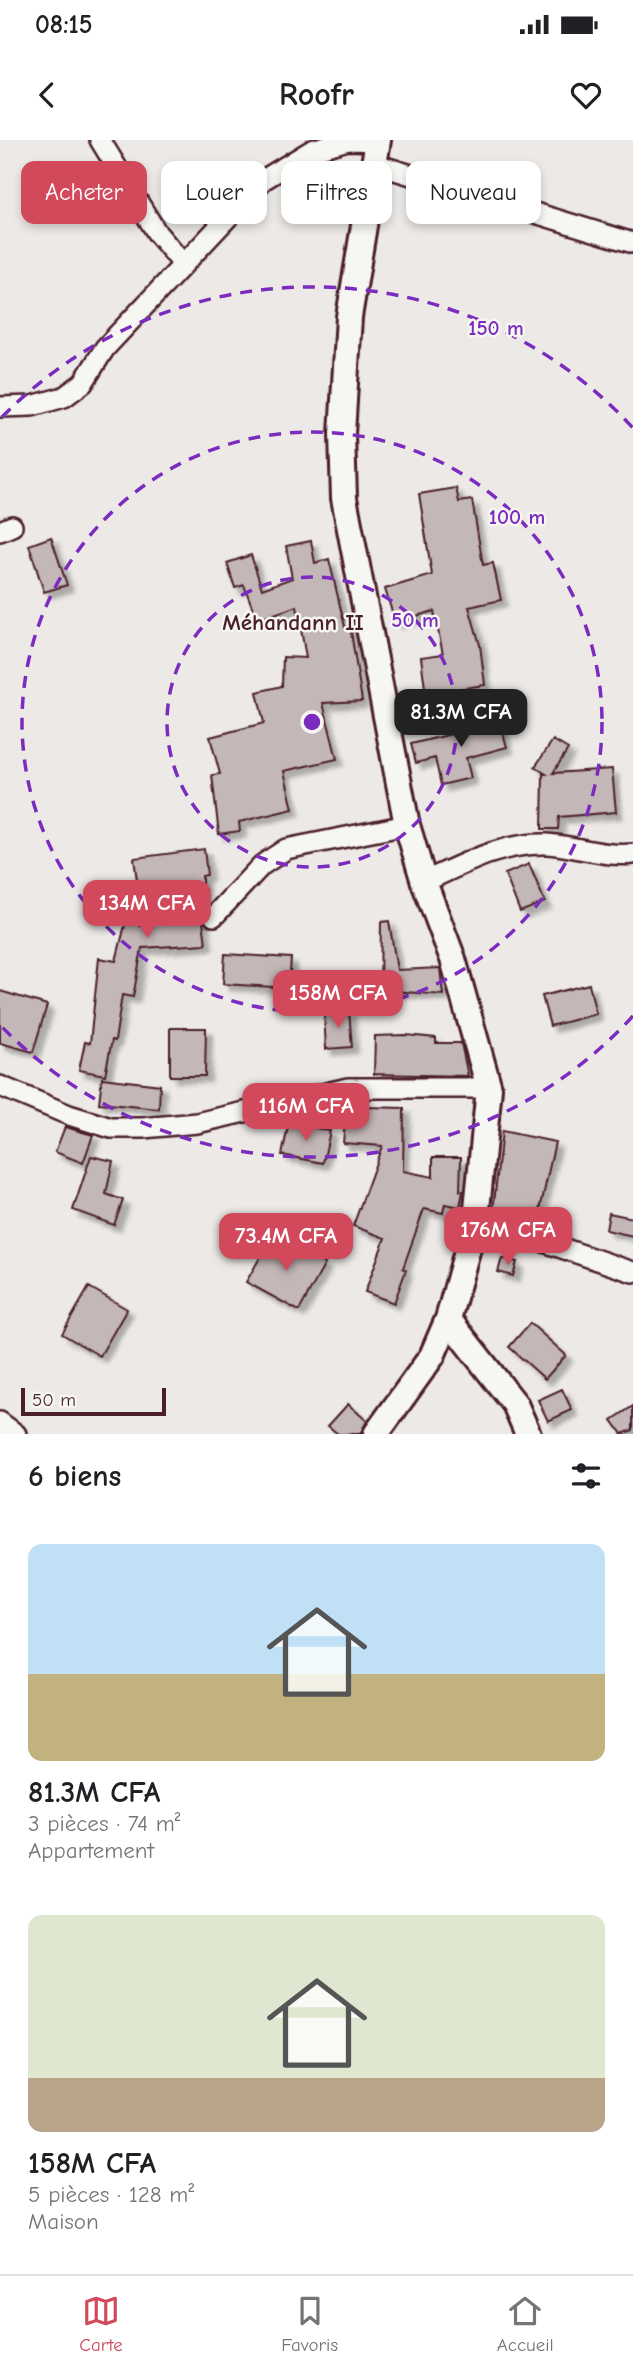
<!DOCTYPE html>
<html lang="fr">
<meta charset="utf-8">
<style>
:root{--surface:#fff;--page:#f6f6f6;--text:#202124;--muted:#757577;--line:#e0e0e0;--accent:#d1495b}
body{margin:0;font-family:"Comic Neue",sans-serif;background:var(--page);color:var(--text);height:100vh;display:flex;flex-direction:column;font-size:26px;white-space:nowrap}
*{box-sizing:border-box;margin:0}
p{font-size:23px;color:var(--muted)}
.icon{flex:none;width:38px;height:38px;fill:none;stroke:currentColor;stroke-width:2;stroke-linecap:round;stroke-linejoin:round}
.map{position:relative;height:1294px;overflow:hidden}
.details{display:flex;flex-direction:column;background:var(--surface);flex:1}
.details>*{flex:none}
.top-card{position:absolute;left:21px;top:21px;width:592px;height:63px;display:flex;gap:14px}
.scale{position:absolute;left:21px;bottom:18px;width:145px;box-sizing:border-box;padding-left:7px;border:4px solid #4a1f2b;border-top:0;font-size:19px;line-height:24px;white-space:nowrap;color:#4a1f2b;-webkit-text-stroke:5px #f6f6f2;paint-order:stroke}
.price{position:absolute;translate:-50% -60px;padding:0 16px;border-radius:14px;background:var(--accent);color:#fff;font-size:23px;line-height:46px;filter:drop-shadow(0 2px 4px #0008)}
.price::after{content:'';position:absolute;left:50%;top:42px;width:21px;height:16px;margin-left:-10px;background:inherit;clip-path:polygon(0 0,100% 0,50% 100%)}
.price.on{background:#222;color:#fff}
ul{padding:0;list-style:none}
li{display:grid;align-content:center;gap:14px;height:371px;padding:0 28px}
li span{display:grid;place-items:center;height:217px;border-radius:14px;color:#555}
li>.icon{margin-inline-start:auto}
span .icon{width:126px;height:126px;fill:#fffc;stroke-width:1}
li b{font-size:30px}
h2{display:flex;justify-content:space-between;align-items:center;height:84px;padding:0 28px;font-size:30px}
.chip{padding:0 24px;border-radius:14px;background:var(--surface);box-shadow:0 4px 10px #0003;font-size:24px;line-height:63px}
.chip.on{background:var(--accent);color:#fff}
.status{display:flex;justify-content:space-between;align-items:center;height:49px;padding:0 35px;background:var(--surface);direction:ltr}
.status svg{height:19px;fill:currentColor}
header{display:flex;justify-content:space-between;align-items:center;height:91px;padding:0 28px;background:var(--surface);font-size:32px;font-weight:700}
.menu{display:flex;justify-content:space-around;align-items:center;height:98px;border-top:2px solid var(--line);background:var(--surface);font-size:19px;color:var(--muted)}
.menu a{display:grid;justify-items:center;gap:4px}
.menu .on{color:var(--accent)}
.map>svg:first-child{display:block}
</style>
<div class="status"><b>08:15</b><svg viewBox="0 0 49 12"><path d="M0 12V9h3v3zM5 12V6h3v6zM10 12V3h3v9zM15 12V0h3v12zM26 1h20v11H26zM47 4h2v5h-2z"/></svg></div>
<header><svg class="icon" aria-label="back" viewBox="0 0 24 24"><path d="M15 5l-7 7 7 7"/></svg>Roofr<svg class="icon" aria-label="heart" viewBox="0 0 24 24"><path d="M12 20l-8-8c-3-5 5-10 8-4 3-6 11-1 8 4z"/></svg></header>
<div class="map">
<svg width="633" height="1294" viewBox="0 0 633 1294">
<defs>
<filter id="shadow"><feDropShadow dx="6" dy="6" stdDeviation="2" flood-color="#0004"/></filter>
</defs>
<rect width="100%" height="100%" fill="#ece9e6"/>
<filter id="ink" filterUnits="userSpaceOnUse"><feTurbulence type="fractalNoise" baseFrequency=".0143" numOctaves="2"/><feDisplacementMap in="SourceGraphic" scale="14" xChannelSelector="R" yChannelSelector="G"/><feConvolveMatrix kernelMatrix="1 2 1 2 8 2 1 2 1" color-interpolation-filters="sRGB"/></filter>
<g filter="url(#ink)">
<path fill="#c4b7b7" stroke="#4a1f2b" stroke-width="2" filter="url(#shadow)" d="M456 348 459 362 472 360 483 425 493 423 501 460 469 467 480 505 485 545 457 549 458 559 427 564 421 517 443 514 434 471 395 482 385 449 432 435 419 354Z
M51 397 67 445 44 452 29 405Z
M311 401 315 423 329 419 345 487 350 486 362 561 323 563 337 619 284 631 293 669 239 682 240 691 219 694 212 635 220 634 210 597 264 583 257 552 282 546 283 517 306 518 297 466 257 480 244 445 235 448 227 423 251 415 262 449 292 438 286 406Z
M498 576 507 607 466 618 471 638 441 645 435 618 416 623 411 604 468 590 467 585Z
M553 600 568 609 553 633 612 629 616 672 559 677 558 689H542L543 634H546L535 627Z
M204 709 207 735 202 736V774L206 804 142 808 133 857 122 855 115 901 112 900 105 935 79 930 85 902 90 903 99 818 116 821 126 781 143 786 134 718Z
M529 724 545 762 520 772 505 734Z
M389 781 397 830 440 828 443 855 380 850 381 782Z
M225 814 291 818 289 848 223 844Z
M589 844 596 874 550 886 542 856Z
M0 851 47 865 33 912 0 903Z
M349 871 352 907 326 909 324 873Z
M170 888H206L205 936H170Z
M406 895 436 898V903H461L468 936 374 934 375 896Z
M102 938 160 945 159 969 99 963Z
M366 967 404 968 403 1031 433 1037V1017H461L460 1051H463L460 1067 445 1064 443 1073 424 1069 403 1128 406 1130 394 1163 365 1152 385 1098 353 1086 382 1006 343 1003 346 971 366 972Z
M289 982 330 991 323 1023 282 1015Z
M65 987 93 995 83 1023 55 1012Z
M502 991 555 1002 537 1084 493 1072Z
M91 1016 113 1021 106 1054 123 1060 114 1085 73 1070Z
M609 1073 633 1078V1096L606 1090Z
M273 1095 325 1124 299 1171 246 1142Z
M502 1118 517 1122 513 1136 498 1132Z
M89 1147 127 1169 100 1216 62 1194Z
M530 1183 566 1215 545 1239 509 1207Z
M562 1249 572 1270 548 1281 538 1260Z
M348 1264 367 1281 360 1294H338L328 1286Z
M633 1266V1290L622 1294 612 1280Z"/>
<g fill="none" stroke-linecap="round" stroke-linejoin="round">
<defs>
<path id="minor" d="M100 0 157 93 183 124
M372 23 633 103
M0 267 32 266 64 257 83 243 105 208 263 40 312 10 348 0 377 1
M0 391 12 386
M424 742C463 724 503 702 547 704 576 706 603 717 633 714
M214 776 262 725 286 709 407 685
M0 946 69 975 111 988H143L197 983 348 948H489
M476 1079 633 1132
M0 1282 16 1294"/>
<path id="tertiary" d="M448 1179 515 1264 528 1294
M376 1294 432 1216 448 1179 476 1079 489 948 453 819 424 742 407 685 344 358 342 294 349 177 378 0"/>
</defs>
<use href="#minor" stroke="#4a1f2b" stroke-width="24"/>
<use href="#tertiary" stroke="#4a1f2b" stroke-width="30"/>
<use href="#minor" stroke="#f6f6f2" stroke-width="19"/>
<use href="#tertiary" stroke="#f6f6f2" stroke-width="24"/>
</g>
</g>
<g fill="none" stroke="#7b2cbf" stroke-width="3.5" stroke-dasharray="12 9">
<circle cx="312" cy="582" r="145"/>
<circle cx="312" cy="582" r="290"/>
<path d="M633 876A435 435 0 0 1 2 887M2 277A435 435 0 0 1 633 288"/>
</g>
<g text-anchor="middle" stroke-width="5" stroke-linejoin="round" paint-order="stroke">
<g font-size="23" font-weight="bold" fill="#4a1f2b" stroke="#f6f6f2">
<text x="293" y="490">Méhandann II</text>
</g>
</g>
<circle cx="312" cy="582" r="10" fill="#7b2cbf" stroke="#f6f6f2" stroke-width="3.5"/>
<g font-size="21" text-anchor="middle" font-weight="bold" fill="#7b2cbf" stroke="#f6f6f2" stroke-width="5" stroke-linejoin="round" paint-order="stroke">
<text x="496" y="195">150 m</text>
<text x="517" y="384">100 m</text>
<text x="415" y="487">50 m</text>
</g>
</svg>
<div class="scale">50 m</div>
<b class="price on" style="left:461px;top:609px">81.3M CFA</b>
<b class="price" style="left:147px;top:800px">134M CFA</b>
<b class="price" style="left:338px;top:890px">158M CFA</b>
<b class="price" style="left:306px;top:1003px">116M CFA</b>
<b class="price" style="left:508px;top:1127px">176M CFA</b>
<b class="price" style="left:286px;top:1133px">73.4M CFA</b>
<div class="top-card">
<a class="chip on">Acheter</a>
<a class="chip">Louer</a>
<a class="chip">Filtres</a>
<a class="chip">Nouveau</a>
</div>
</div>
<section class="details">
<h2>6 biens<svg class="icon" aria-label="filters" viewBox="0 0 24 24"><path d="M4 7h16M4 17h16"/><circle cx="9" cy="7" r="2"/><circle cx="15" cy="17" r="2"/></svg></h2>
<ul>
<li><span style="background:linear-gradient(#bfe0f5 60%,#c2b280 0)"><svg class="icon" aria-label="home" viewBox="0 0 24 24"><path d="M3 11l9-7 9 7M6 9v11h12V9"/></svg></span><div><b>81.3M CFA</b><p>3 pièces · 74 m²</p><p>Appartement</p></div></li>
<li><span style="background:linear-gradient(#dfe7d0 75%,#b9a48a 0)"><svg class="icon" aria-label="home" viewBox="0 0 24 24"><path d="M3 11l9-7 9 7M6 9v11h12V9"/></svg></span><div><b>158M CFA</b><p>5 pièces · 128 m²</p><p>Maison</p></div></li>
</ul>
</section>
<nav class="menu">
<a class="on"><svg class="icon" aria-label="map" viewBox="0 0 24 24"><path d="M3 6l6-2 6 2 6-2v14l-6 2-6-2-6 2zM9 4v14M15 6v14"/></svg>Carte</a>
<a><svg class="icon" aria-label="saved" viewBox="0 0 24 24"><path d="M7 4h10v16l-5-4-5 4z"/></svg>Favoris</a>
<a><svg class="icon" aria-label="home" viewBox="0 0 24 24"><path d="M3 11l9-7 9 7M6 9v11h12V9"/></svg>Accueil</a>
</nav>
